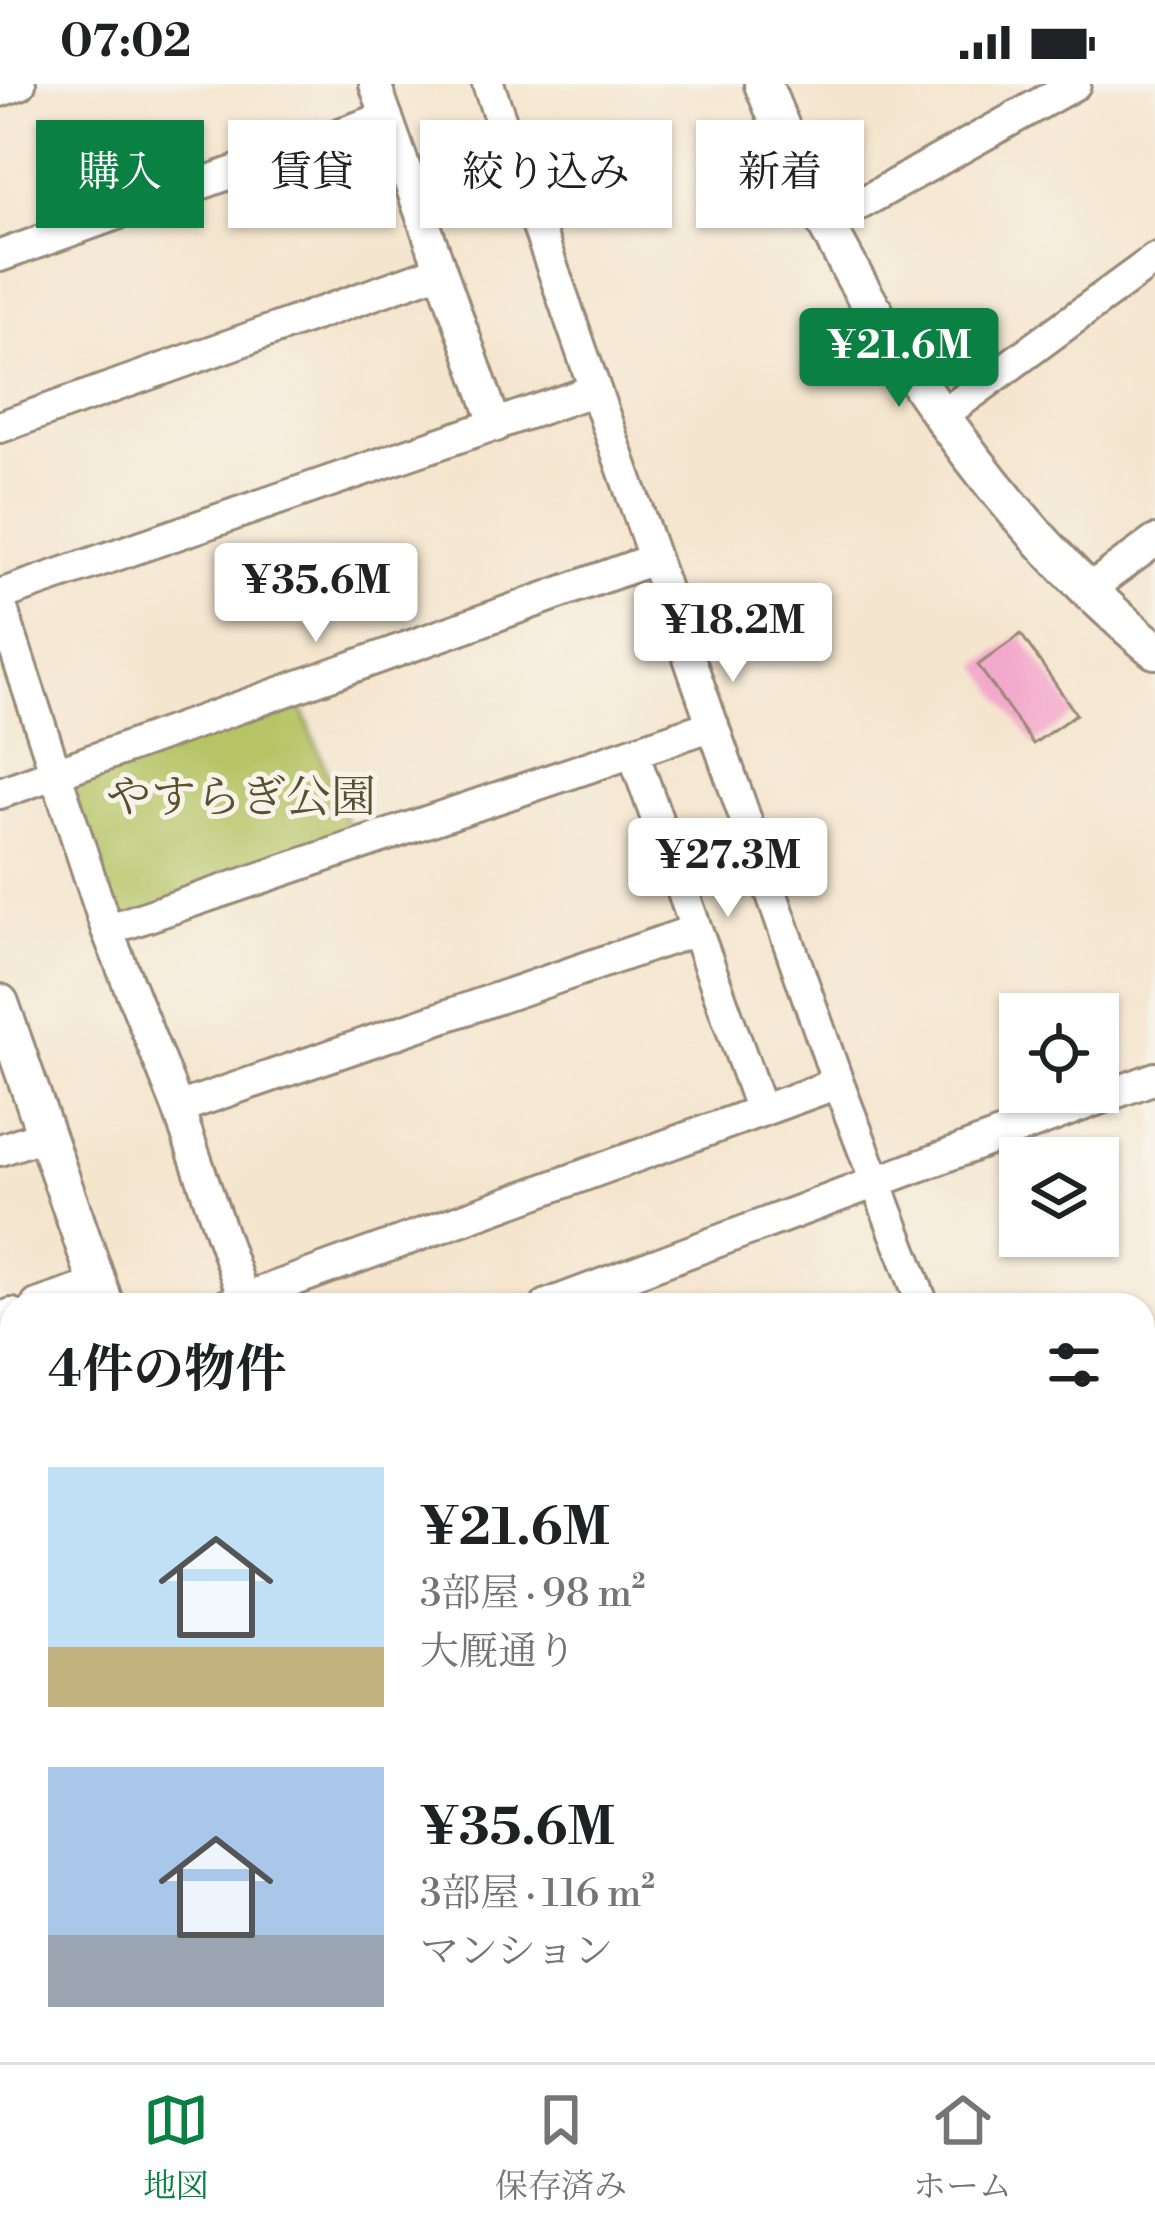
<!DOCTYPE html>
<html lang="ja">
<meta charset="utf-8">
<style>
:root{--surface:#fff;--page:#f2f2f2;--text:#202124;--muted:#757577;--line:#e0e0e0;--accent:#0b8043}
body{margin:0;font-family:"Libre Bodoni","Noto Serif JP",serif;background:var(--page);color:var(--text);height:100vh;display:flex;flex-direction:column;font-size:45px;white-space:nowrap}
*{box-sizing:border-box;margin:0}
p{font-size:39px;color:var(--muted)}
.icon{flex:none;width:66px;height:66px;fill:none;stroke:currentColor;stroke-width:2;stroke-linecap:round;stroke-linejoin:round}
.map{position:relative;flex:1;overflow:hidden}
.side{position:absolute;left:0px;top:1209px;width:1155px;height:771px;display:flex;flex-direction:column;background:var(--surface);border-radius:36px 36px 0 0;box-shadow:0 3px 9px #0004}
.side>*{flex:none}
.guide{position:absolute;left:36px;top:36px;width:1083px;height:108px;display:flex;gap:24px}
.tools{position:absolute;left:999px;top:909px;display:grid;gap:24px}
.tools a{display:grid;place-items:center;width:120px;height:120px;border-radius:0px;background:var(--surface);box-shadow:0 3px 9px #0004;font-size:60px}
.price{position:absolute;translate:-50% -102px;padding:0 27px;border-radius:12px;background:#fff;color:#222;font-size:39px;line-height:78px;filter:drop-shadow(0 3px 6px #0008)}
.price::after{content:'';position:absolute;left:50%;top:72px;width:36px;height:27px;margin-left:-18px;background:inherit;clip-path:polygon(0 0,100% 0,50% 100%)}
.price.active{background:var(--accent);color:#fff}
ul{padding:0;list-style:none}
li{display:flex;align-items:center;gap:36px;height:300px;padding:0 48px}
li span{display:grid;place-items:center;flex:none;width:336px;height:240px;border-radius:0px;color:#555}
li>.icon{margin-inline-start:auto}
span .icon{width:144px;height:144px;fill:#fffc;stroke-width:1}
li b{font-size:51px}
h2{display:flex;justify-content:space-between;align-items:center;height:144px;padding:0 48px;font-size:51px}
.pill{padding:0 42px;border-radius:0px;background:var(--surface);box-shadow:0 3px 9px #0004;font-size:42px;line-height:108px}
.pill.active{background:var(--accent);color:#fff}
.status{display:flex;justify-content:space-between;align-items:center;height:84px;padding:0 60px;background:var(--surface);direction:ltr}
.status svg{height:33px;fill:currentColor}
.dock{display:flex;justify-content:space-around;align-items:center;height:168px;border-top:3px solid var(--line);background:var(--surface);font-size:33px;color:var(--muted)}
.dock a{display:grid;justify-items:center;gap:6px}
.dock .active{color:var(--accent)}
.map>svg:first-child{display:block}
</style>
<div class="status"><b>07:02</b><svg viewBox="0 0 49 12"><path d="M0 12V9h3v3zM5 12V6h3v6zM10 12V3h3v9zM15 12V0h3v12zM26 1h20v11H26zM47 4h2v5h-2z"/></svg></div>
<div class="map">
<svg width="1155" height="1978" viewBox="0 0 1155 1978">
<rect width="100%" height="100%" fill="#f7f3e8"/>
<filter id="ink" filterUnits="userSpaceOnUse"><feTurbulence type="fractalNoise" baseFrequency=".00833" numOctaves="2"/><feDisplacementMap in="SourceGraphic" scale="24" xChannelSelector="R" yChannelSelector="G"/><feConvolveMatrix kernelMatrix="1 2 1 2 8 2 1 2 1" color-interpolation-filters="sRGB"/></filter>
<filter id="wash" filterUnits="userSpaceOnUse"><feTurbulence type="fractalNoise" baseFrequency=".004" numOctaves="4" result="noise"/><feDisplacementMap in="SourceGraphic" scale="48" xChannelSelector="R" yChannelSelector="G"/><feGaussianBlur stdDeviation="2.7" result="paint"/><feColorMatrix in="noise" values="0 0 0 0 0 0 0 0 0 0 0 0 0 0 0 0 0 1.4 0 .05"/><feComposite in="paint" operator="in"/></filter>
<g filter="url(#wash)">
<rect width="100%" height="100%" fill="#f4e5ce"/>
<path fill="#b6c466" stroke="#787742" stroke-width="3" d="M294 604 356 762 107 846 53 691Z"/>
<g id="blocks">
<path fill="#f3a9cb" d="M1021 550 1076 630 1033 660 978 581Z"/>
</g>
</g>
<g filter="url(#ink)">
<use href="#blocks" fill-opacity="0" stroke="#988876" stroke-width="3"/>
<g fill="none" stroke-linecap="round" stroke-linejoin="round">
<defs>
<path id="minor" d="M375 0 496 342
M488 0 838 999 923 1221
M0 7 20 0
M826 139 1075 0
M0 172 387 33
M944 330 1155 175
M0 343 441 186
M1088 506 1155 457
M0 511 595 306
M0 519 107 846 178 1024 244 1215
M633 668 761 1027
M0 709 654 475
M107 846 713 641
M178 1024 696 846
M0 1066 46 1050
M37 1221 98 1200
M226 1221 838 999
M547 1221 1155 994
M0 1234 12 1230
M0 1425 12 1421
M1143 1825 1155 1858"/>
<path id="tertiary" d="M763 0C847 211 979 420 1155 566
M0 919 105 1221
M374 1968 378 1978"/>
</defs>
<use href="#minor" stroke="#988876" stroke-width="36"/>
<use href="#tertiary" stroke="#988876" stroke-width="42"/>
<use href="#minor" stroke="#fff" stroke-width="30"/>
<use href="#tertiary" stroke="#fff" stroke-width="36"/>
</g>
</g>
<g text-anchor="middle" stroke-width="10" stroke-linejoin="round" paint-order="stroke">
<g font-size="45" fill="#5a5030" stroke="#f7f3e8">
<text x="241" y="728">やすらぎ公園</text>
</g>
</g>
</svg>
<div class="tools">
<a><svg class="icon" aria-label="locate" viewBox="0 0 24 24"><circle cx="12" cy="12" r="6"/><path d="M12 2v4M12 18v4M2 12h4M18 12h4"/></svg></a>
<a><svg class="icon" aria-label="layers" viewBox="0 0 24 24"><path d="M12 4l9 5-9 5-9-5zM3 14l9 5 9-5"/></svg></a>
</div>
<b class="price active" style="left:899px;top:326px">¥21.6M</b>
<b class="price" style="left:316px;top:561px">¥35.6M</b>
<b class="price" style="left:733px;top:601px">¥18.2M</b>
<b class="price" style="left:728px;top:836px">¥27.3M</b>
<div class="guide">
<a class="pill active">購入</a>
<a class="pill">賃貸</a>
<a class="pill">絞り込み</a>
<a class="pill">新着</a>
</div>
<section class="side">
<h2>4件の物件<svg class="icon" aria-label="filters" viewBox="0 0 24 24"><path d="M4 7h16M4 17h16"/><circle cx="9" cy="7" r="2"/><circle cx="15" cy="17" r="2"/></svg></h2>
<ul>
<li><span style="background:linear-gradient(#bfe0f5 75%,#c2b280 0)"><svg class="icon" aria-label="home" viewBox="0 0 24 24"><path d="M3 11l9-7 9 7M6 9v11h12V9"/></svg></span><div><b>¥21.6M</b><p>3部屋 · 98 m²</p><p>大厩通り</p></div></li>
<li><span style="background:linear-gradient(#a9c7e8 70%,#9aa5b1 0)"><svg class="icon" aria-label="home" viewBox="0 0 24 24"><path d="M3 11l9-7 9 7M6 9v11h12V9"/></svg></span><div><b>¥35.6M</b><p>3部屋 · 116 m²</p><p>マンション</p></div></li>
</ul>
</section>
</div>
<nav class="dock">
<a class="active"><svg class="icon" aria-label="map" viewBox="0 0 24 24"><path d="M3 6l6-2 6 2 6-2v14l-6 2-6-2-6 2zM9 4v14M15 6v14"/></svg>地図</a>
<a><svg class="icon" aria-label="saved" viewBox="0 0 24 24"><path d="M7 4h10v16l-5-4-5 4z"/></svg>保存済み</a>
<a><svg class="icon" aria-label="home" viewBox="0 0 24 24"><path d="M3 11l9-7 9 7M6 9v11h12V9"/></svg>ホーム</a>
</nav>
